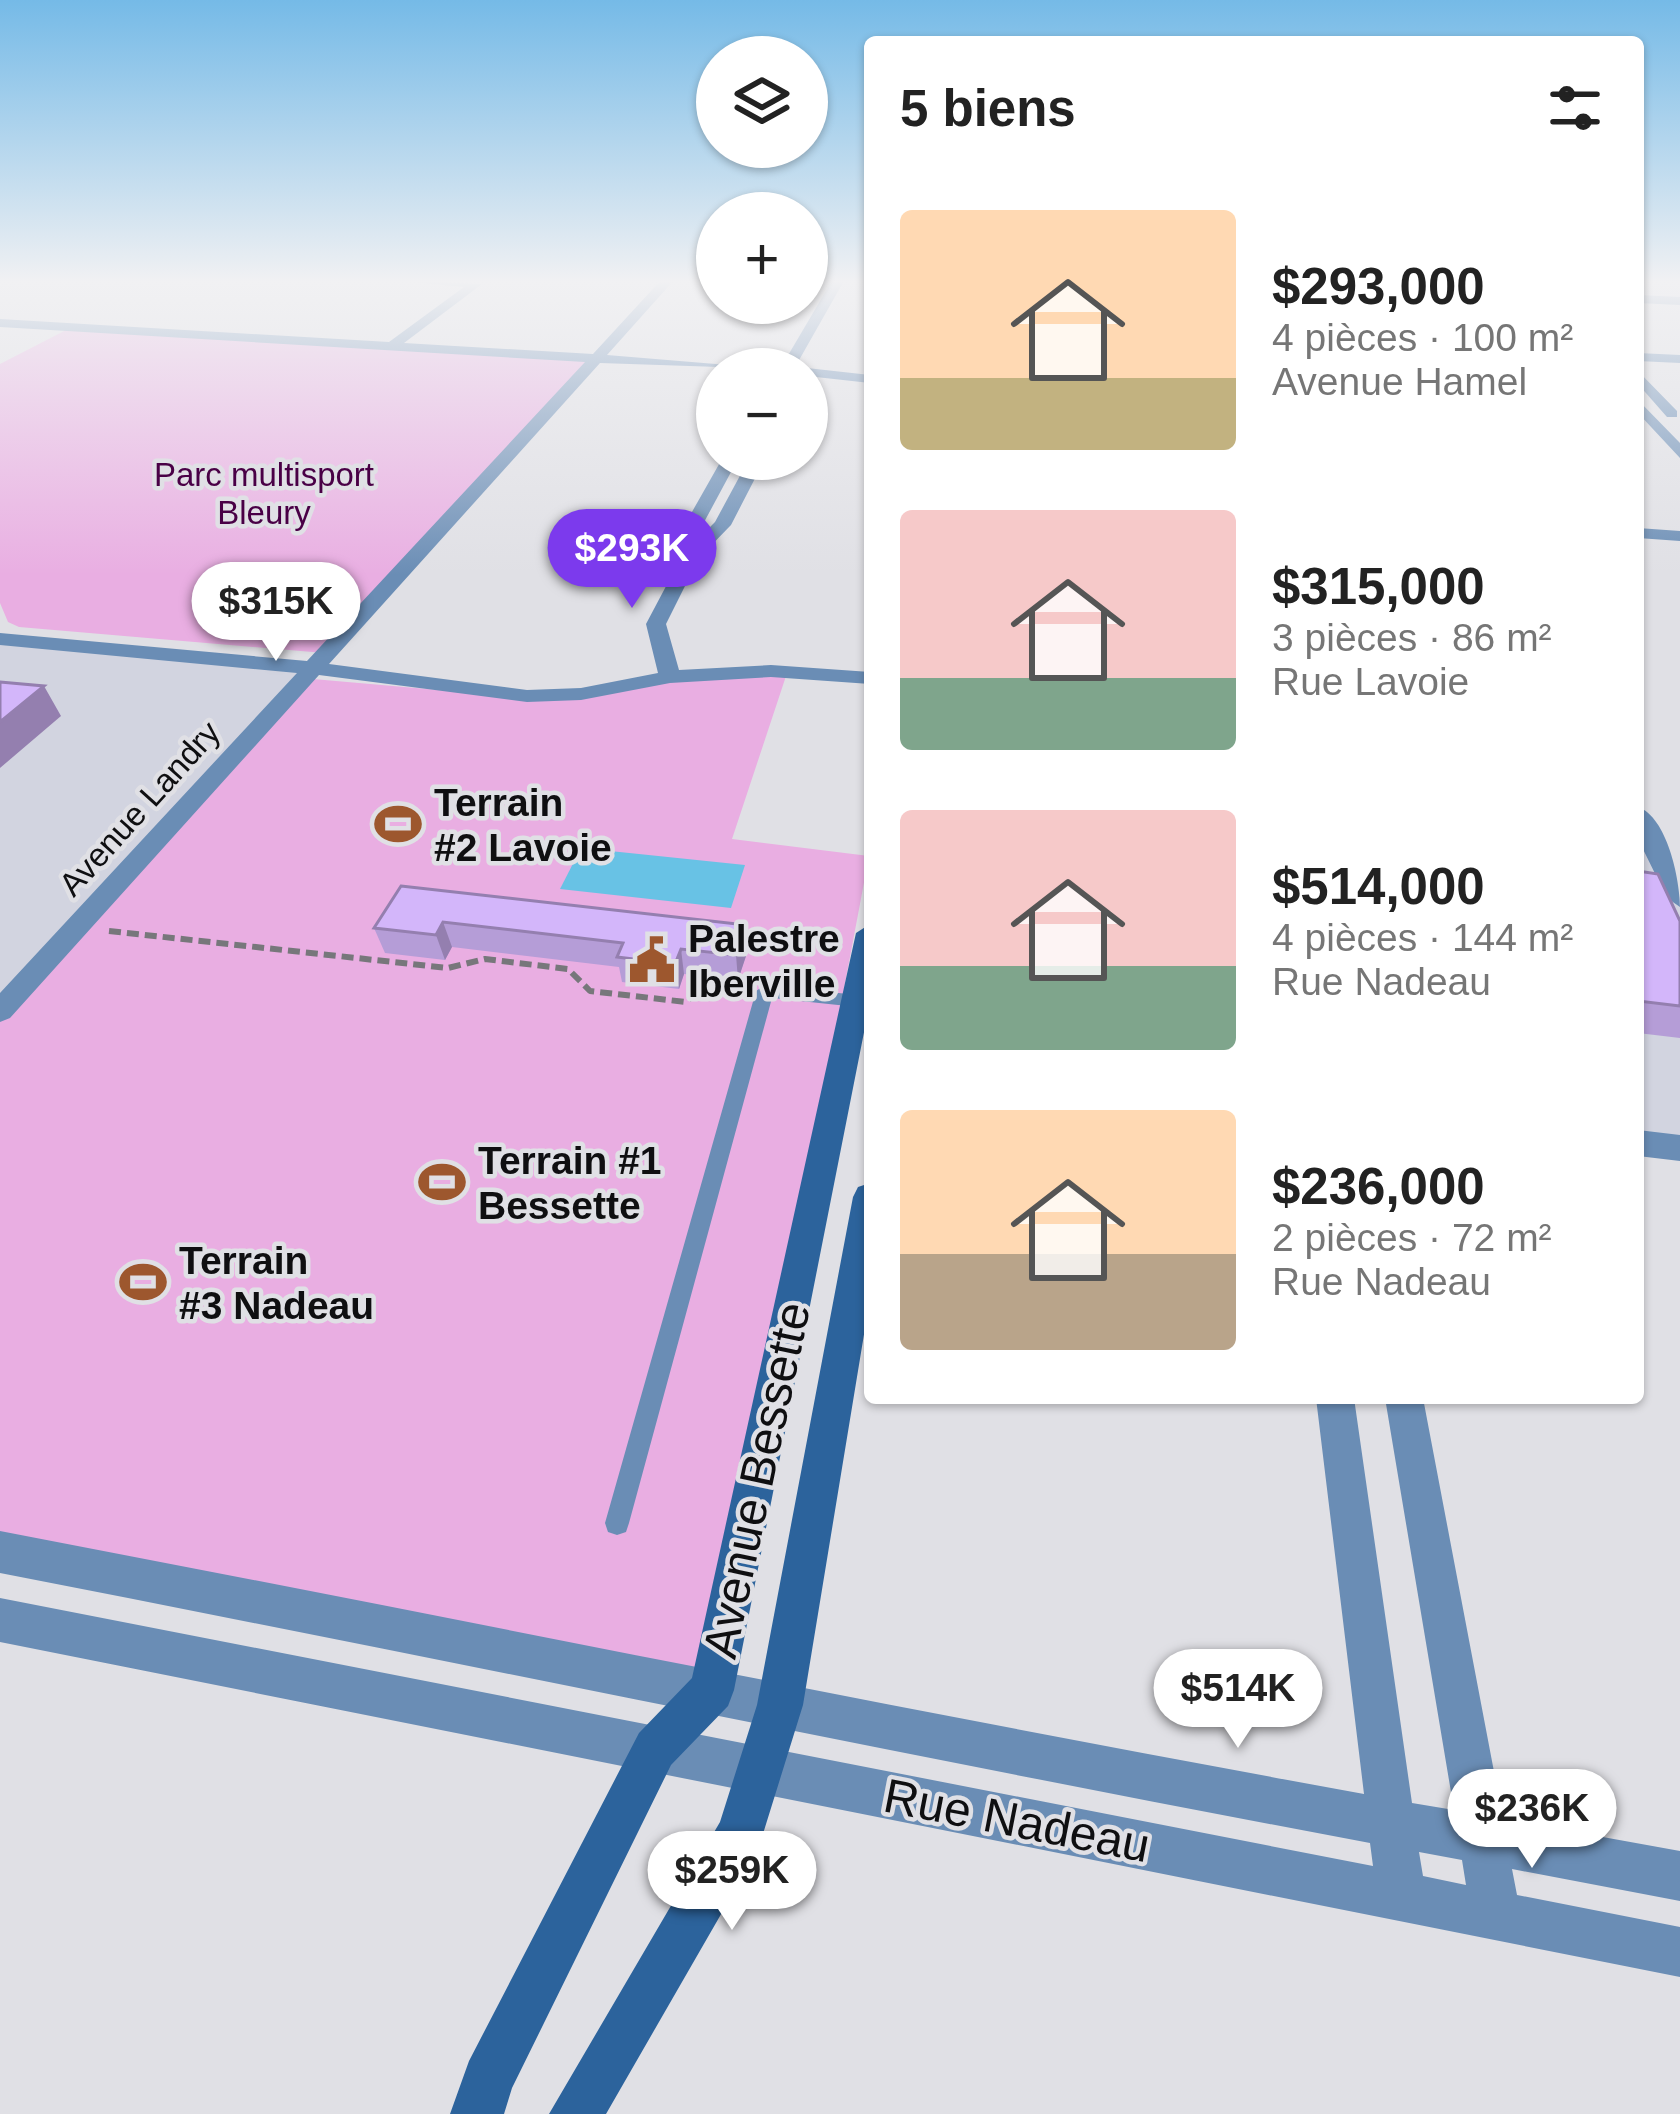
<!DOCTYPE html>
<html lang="fr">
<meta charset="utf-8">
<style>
:root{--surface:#fff;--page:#f2f2f2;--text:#222;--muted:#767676;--accent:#7c3aed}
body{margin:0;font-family:Arial,sans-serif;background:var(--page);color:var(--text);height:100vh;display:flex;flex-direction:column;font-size:45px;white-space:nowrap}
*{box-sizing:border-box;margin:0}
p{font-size:39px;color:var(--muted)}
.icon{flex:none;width:66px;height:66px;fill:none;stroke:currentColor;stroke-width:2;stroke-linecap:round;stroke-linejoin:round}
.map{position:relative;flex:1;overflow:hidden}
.details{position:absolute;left:864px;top:36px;width:780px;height:1368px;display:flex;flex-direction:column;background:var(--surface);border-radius:12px;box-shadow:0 3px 9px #0004}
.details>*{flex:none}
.controls{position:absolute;left:696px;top:36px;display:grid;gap:24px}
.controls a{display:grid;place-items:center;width:132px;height:132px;border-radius:50%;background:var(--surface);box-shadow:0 3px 9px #0004;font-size:60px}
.price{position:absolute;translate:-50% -102px;padding:0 27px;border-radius:42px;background:#fff;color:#222;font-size:39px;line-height:78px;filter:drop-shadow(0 3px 6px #0008)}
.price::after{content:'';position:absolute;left:50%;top:72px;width:36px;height:27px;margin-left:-18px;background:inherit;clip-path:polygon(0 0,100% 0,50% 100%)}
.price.current{background:var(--accent);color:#fff}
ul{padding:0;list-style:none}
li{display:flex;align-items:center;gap:36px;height:300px;padding:0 36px}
li span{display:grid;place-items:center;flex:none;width:336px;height:240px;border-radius:12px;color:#555}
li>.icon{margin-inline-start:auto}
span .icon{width:144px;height:144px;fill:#fffc;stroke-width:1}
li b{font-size:51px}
h2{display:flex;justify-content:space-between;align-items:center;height:144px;padding:0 36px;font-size:51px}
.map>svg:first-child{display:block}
</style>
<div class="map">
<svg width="1680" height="2114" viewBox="0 0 1680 2114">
<rect width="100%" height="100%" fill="#e0e0e5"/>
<path fill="#d2d4e0" d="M0 641 310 668 0 1011Z
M1638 814 1680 898V1148L1638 1143Z"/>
<path fill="#e9aee2" d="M70 328 598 359 336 654 19 627 8 622 0 603V364Z
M789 667 732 839 869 856 712 1690 0 1552V1017L313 679 519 697Z"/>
<path fill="#68c2e5" d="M581 848 745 865 731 908 560 889Z"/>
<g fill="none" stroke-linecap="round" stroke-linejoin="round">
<path stroke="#77777b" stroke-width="6" stroke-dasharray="12 6" stroke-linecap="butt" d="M109 931 448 968 485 959 568 969 590 991 686 1002 706 984 742 988"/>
<path fill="#6a8db5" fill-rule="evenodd" d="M765 985 857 995 866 1001 857 1007 772 998 629 1523 626 1532 617 1535 608 1532 605 1523 756 991Z"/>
<path fill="#6a8db5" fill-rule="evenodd" d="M378 279 482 284 404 343 593 354 662 279H675L607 355 775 369 600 363 329 664 527 690 581 688 658 673 646 624 682 556 684 526 722 459H738L702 526 701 536 715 522 749 459H765L731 525 699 558 666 624 679 670 771 665 870 672V684L771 677 670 683 581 700 527 702 319 675 10 1018 0 1022V993L297 673 0 645V633L307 661 585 362 0 327V319L389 342 464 287Z
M833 279H845L794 369H780Z
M1638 295 1680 297V305L1638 303Z
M1638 353 1680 355V363L1638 361Z
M807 368 870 375V383L807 376V369H802Z
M1638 371 1677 411V417H1667L1638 384Z
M1638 400 1680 443V458L1638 413Z
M1638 528 1680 531V541L1638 538Z
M1638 807C1667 817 1680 879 1680 907L1667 898 1638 839Z
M1638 1130 1680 1135V1161L1638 1156Z
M1316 1398H1354L1412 1803 1454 1810 1385 1398H1423L1503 1819 1680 1851V1901L1512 1869 1517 1895 1680 1927V1977L0 1642V1598L1373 1866 1370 1843C912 1757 457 1662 0 1573V1531C455 1618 908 1711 1364 1794ZM1419 1852 1462 1860 1466 1885 1423 1876Z"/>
<path fill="#2c639c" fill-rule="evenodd" d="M870 924V1002L734 1690 728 1706 671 1765 512 2088 504 2114H450L469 2061 639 1733 692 1678 856 933Z
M870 1183V1298L803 1705 758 1850 606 2114H549L720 1822 757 1705 853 1197 858 1187Z"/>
</g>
<path fill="#b59dd7" d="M1638 871 1680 921V1038L1638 1033Z
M401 886 746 925 748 950 738 980 684 974 679 989 622 982 619 967 452 947 445 960 385 953 374 928Z"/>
<path fill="#947faf" d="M44 686 61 716 0 768V722Z
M443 922 452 947 445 960 436 935Z
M746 925 748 950 738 980 736 955Z
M681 949 684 974 679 989 675 964Z"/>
<path fill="#d3b6fa" stroke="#947faf" stroke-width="3" d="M0 682 44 686 0 722Z
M1638 871 1658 874 1680 921V1006L1638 1001Z
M401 886 746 925 736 955 681 949 675 964 617 957 623 943 443 922 436 935 374 928Z"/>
<linearGradient id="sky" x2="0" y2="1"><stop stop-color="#75bae7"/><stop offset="0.49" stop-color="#f1f1f3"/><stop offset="1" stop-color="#f1f1f3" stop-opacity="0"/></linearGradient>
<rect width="1680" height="575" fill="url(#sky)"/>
<defs>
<symbol id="stadium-bare" viewBox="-9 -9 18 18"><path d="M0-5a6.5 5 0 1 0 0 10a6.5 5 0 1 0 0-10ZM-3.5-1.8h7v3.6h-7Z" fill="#9d572e" stroke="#e0e0e5" stroke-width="2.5" paint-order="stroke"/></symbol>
<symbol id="civic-bare" viewBox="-9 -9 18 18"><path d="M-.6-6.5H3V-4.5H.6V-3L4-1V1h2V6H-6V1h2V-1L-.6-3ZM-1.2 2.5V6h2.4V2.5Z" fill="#9d572e" stroke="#e0e0e5" stroke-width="2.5" paint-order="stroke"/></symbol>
</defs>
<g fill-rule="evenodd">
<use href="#stadium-bare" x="365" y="791" width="66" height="66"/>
<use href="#civic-bare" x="619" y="927" width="66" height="66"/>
<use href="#stadium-bare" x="409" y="1149" width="66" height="66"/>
<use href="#stadium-bare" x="110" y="1249" width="66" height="66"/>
</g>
<g text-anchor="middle" stroke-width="9" stroke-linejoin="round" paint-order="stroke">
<g font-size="33" fill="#490046" stroke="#e0e0e5">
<text x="264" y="486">Parc multisport<tspan x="264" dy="38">Bleury</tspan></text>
</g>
<g font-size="33" fill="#0f0f11" stroke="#e0e0e5">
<text transform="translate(139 808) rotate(-48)" y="12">Avenue Landry</text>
</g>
<g font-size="39" font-weight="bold" fill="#0f0f11" stroke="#e0e0e5" text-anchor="start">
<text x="434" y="816">Terrain<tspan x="434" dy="45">#2 Lavoie</tspan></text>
<text x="688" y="952">Palestre<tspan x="688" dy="45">Iberville</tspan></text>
<text x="478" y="1174">Terrain #1<tspan x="478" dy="45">Bessette</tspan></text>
<text x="179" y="1274">Terrain<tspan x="179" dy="45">#3 Nadeau</tspan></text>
</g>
<g font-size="48" fill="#0f0f11" stroke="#e0e0e5">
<text transform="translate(756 1480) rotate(-78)" y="17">Avenue Bessette</text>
<text transform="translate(1017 1820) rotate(11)" y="17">Rue Nadeau</text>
</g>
</g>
</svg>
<div class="controls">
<a><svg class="icon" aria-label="layers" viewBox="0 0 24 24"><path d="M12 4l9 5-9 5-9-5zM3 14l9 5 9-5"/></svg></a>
<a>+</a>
<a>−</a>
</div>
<b class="price current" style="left:632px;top:611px">$293K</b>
<b class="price" style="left:276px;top:664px">$315K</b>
<b class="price" style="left:1238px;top:1751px">$514K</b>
<b class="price" style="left:1532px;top:1871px">$236K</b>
<b class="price" style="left:732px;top:1933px">$259K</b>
<section class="details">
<h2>5 biens<svg class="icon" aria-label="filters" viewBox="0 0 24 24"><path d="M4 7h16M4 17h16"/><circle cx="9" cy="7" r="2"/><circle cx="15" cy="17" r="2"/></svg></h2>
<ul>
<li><span style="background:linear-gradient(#ffd9b3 70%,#c2b280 0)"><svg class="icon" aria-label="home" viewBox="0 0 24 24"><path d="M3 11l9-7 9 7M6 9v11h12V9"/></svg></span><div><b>$293,000</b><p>4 pièces · 100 m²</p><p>Avenue Hamel</p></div></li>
<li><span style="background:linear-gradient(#f6c9c9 70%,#7fa58c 0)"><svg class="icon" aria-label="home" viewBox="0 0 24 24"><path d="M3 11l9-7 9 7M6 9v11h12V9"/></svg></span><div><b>$315,000</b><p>3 pièces · 86 m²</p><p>Rue Lavoie</p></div></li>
<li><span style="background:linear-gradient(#f6c9c9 65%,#7fa58c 0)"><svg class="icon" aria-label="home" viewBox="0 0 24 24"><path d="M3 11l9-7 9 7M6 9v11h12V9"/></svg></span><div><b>$514,000</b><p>4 pièces · 144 m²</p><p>Rue Nadeau</p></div></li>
<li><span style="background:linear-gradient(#ffd9b3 60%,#b9a48a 0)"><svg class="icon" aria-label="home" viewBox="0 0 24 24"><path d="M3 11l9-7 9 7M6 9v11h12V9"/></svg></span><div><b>$236,000</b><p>2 pièces · 72 m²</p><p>Rue Nadeau</p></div></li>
</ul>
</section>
</div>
